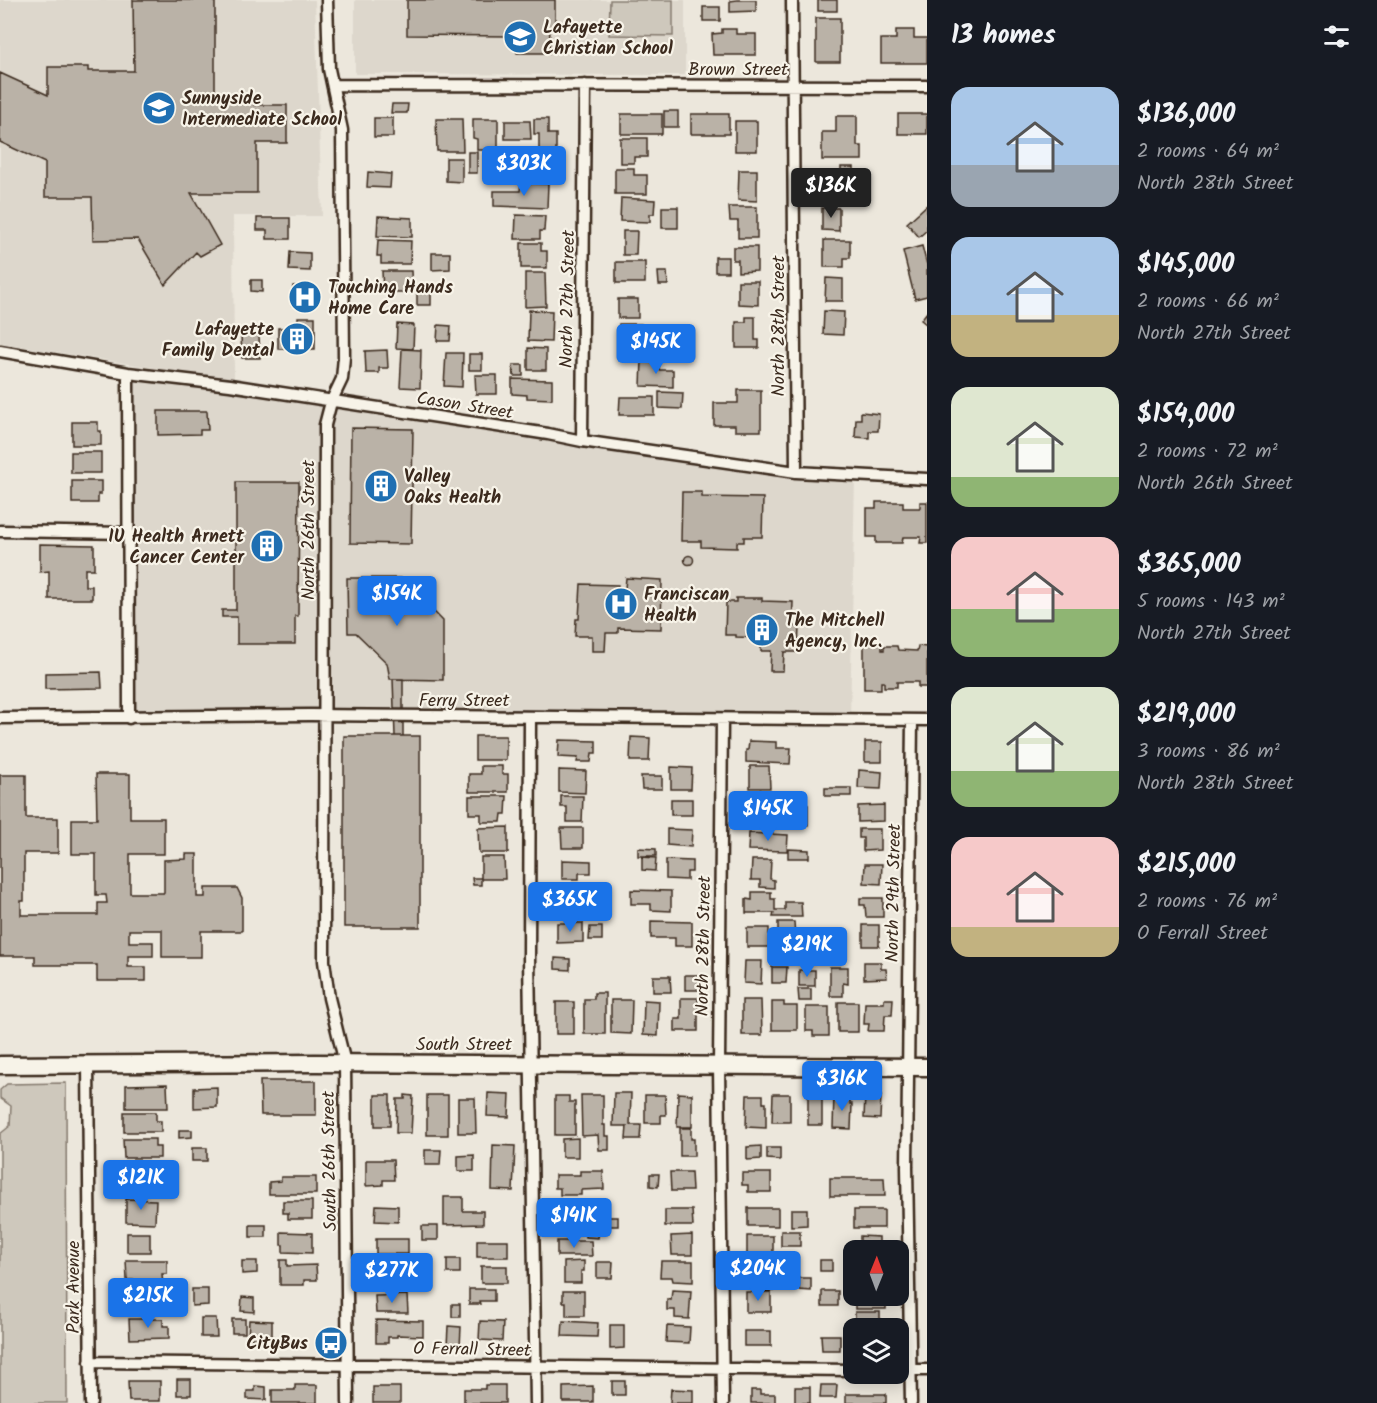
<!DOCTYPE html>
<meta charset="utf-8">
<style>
:root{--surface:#171b24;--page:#20242c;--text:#f1f3f6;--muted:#9ea1a6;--accent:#1a73e8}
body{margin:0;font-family:Kalam,sans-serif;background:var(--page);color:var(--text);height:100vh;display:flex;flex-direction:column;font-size:22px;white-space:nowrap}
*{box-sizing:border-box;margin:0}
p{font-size:20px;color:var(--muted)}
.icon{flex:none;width:33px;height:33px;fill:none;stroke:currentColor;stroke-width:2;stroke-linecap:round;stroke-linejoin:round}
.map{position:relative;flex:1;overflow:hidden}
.details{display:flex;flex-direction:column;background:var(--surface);width:450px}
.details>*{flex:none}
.needle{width:39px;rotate:1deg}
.controls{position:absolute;left:843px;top:1240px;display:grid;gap:12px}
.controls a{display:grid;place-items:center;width:66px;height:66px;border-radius:12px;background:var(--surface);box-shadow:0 3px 15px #0003;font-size:30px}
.price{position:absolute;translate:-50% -51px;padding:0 14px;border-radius:6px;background:var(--accent);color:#fff;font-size:20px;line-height:39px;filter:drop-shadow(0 2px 3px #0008)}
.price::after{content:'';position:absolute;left:50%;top:36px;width:18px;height:14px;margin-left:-9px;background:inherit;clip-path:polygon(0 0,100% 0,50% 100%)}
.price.current{background:#222;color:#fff}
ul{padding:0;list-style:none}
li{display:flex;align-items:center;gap:18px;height:150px;padding:0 24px}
li span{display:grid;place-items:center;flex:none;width:168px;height:120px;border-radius:18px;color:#555}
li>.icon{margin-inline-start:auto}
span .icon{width:72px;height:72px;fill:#fffc;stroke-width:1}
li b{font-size:26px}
h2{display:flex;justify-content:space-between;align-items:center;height:72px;padding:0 24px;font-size:26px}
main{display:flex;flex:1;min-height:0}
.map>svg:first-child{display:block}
</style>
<main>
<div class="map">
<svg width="927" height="1403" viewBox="0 0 927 1403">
<rect width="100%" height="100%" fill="#ece7dc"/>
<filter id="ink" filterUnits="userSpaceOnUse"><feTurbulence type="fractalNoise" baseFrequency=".0167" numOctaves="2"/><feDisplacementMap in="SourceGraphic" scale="12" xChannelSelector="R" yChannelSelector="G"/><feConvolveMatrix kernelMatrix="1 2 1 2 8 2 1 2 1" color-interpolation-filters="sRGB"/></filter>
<g filter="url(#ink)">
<path fill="#ddd7cc" d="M0 0H315L322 216H233L234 381 0 343Z
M355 0H685V75L355 74Z
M128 373 855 475 850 720 129 718Z"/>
<path fill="#cec8bc" stroke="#84796d" stroke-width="1.5" d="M610 0H673V36L609 35Z
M66 1083 67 1403H0V1134L10 1126 11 1106 0 1098V1090L7 1084Z"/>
<path fill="#bab2a7" stroke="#3b2a1e" stroke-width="1.5" d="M133 0H215V98H254V105H287V143H257V193H191L220 245 200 256 196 252 165 285 138 239 93 240 92 197H45V163L0 142V73L48 95V67H88V71H134Z
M407 0H555V28L550 29 549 53H517L509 36 407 35Z
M737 0H756V11L730 12V1Z
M818 0H837V11H818Z
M703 7H720V21H703Z
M816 18H840V62H816Z
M722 29H736V34H756V55H713L712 34 722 33Z
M896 30H914V38H927V63H881V39H896Z
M392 104H408L407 113H391Z
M664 111H678V127H664Z
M621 114H662V134H621Z
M691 114H729V134H691Z
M898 114H927V134H898Z
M836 116H857V146H862V160H822V132H836Z
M374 118H393V137H374Z
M436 119H462L463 151H437Z
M473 119H498V150H477V139L473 138Z
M534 119H548V134H556V161H539V134H534Z
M505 121H530L531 139H505Z
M735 121H757V151H735Z
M620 138H647V157H634V163H620Z
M468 152H477V173H468Z
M446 158H462V182L446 181Z
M841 167H854V184H841Z
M615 168H634V175H647V194H615Z
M739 170H757V201L738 200Z
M368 172 391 174 390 188 367 187Z
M821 174H839V196H822Z
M521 183 548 184 547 208 494 206V191H520Z
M621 198 655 200 654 214H650V222L620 221Z
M927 205V230L919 237 907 223Z
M662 207H678V228H662Z
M729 207H757V238H738V221H730Z
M822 208H839V231L822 230Z
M516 215 545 216 544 231H540V239H515Z
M378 216 412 218V237L377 236Z
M257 218H290V239H267V230H257Z
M623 231H637L636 255H623Z
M378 240 411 241 410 264H381V256H377Z
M824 240H850V258H844V267H824Z
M521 243H541V251H547V268H521Z
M922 246 927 265V296L915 299 903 251Z
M733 247H757V271L738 272V260H733Z
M290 252 310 253V271L289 270Z
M432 253H450V269L432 270Z
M715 257H728V272H715Z
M616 262H645V283H616Z
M382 271H411L412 292H383Z
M658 272H667L668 285H659Z
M525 273H545L546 306 525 307Z
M826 278 843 279V301H825Z
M251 280H262V292L251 291Z
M738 281H758V305L738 304Z
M293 286 311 287 310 306 292 305Z
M417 290H431V305H417Z
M618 299H638V318H618Z
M529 310 552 311 551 342 528 341Z
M824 311 844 312 843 335 823 334Z
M927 312V325L921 320Z
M298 317H315V349H278V328H298Z
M746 317H755V340H759V348H736V322H746Z
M397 324 414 325 413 349 396 348Z
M619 324H641V358L619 359Z
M438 325 451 326 450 341H437Z
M241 335H259L260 358H242Z
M528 348 546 349V370H528Z
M402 349 421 350 420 388 400 387Z
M387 350 388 368H379V373H366L365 351Z
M446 353H463L462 387 444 386Z
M469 354H482V370H469Z
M642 360H659V370H673V387L641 386Z
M513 365H523V376H514Z
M475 375H497V394H476Z
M512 379 552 380V399L527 398V395L512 394Z
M738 390H761V431H735V425H714V403H738Z
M659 392 683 393 682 409 659 408Z
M620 397H654V415H619Z
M158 411H207L208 430H200V434L158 435Z
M861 412 879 414 878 431H869V438L855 437 856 419H861Z
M72 422H98V431H101V445H72Z
M351 428 413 429 411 544 350 543Z
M71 452H101V473H71Z
M72 481H101V494H98V503H72Z
M236 482H299L298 616H295V644H237V617H222V610H236Z
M682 492H702V497L763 498 762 537H744V542H737V548L701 547V541H681Z
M876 502H903V508H920V502H927V543H920L921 537H903L902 543H876V537H867V508H876Z
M40 544 94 545V569H85V586H92V599H49V571L40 572Z
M684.5 560a4.5 4.5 0 1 1 9 0a4.5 4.5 0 1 1-9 0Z
M347 578H401L443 621V680L390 679 387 663 356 633H348Z
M626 578 662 580 661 629 618 628V633H606L605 651H592V636H575L576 619H579L581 584 618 585V588H625Z
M736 598H762V601L793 602 792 626H799L798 652H784L783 671H770L771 651H761V638L736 637V635H725L726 602H736Z
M864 643 882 644V650H884V646H897L898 650 917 651 918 646 927 647V687H918V682H897V687H884V682H881V689H864Z
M101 672 102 688 45 689V673Z
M393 679H403V736H395Z
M344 736H420V927H344Z
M475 736H506V760H475Z
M631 737 650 738 649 761H630Z
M559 740 596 741V753H592L591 762H577L578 758 558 757Z
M749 741 776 742V748H791L790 764 746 762V750H748Z
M865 742H882V762H865Z
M481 766H502V774H508V792H469V774H481Z
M750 766H769L770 788H750Z
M671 767 692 768 691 789H671Z
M559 770 586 771 585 793 559 792Z
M859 770 882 772 881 789 858 788Z
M96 774H130V818H164V854H130V893H164V860L186 859V854H197V897H205V888H237L242 898V931H201V957H162V930H129V942H153V956H128V967H146V981H97V965H35V956H0V775H26V818H58V853H24V901H21V915H98V903H107L106 895H96V854H72V819H97Z
M641 776H662V789H642Z
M825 788H851V796H825Z
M469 796H507L506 814H502L501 822H481V814H469Z
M561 796H583L582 822H567V807H561Z
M671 799H692V815H671Z
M752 799H769V818H752Z
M789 804 808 805V825L789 824Z
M884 805V821L858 822V806Z
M508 827V853H479L478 828Z
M561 828H583V848H562Z
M667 829 692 830 691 847 667 845Z
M859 829H880V850L863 851V838H859Z
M749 833 788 835 787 851 748 850Z
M638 848 656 849V856H638Z
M788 849 809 850V858H788Z
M481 857H504L505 879H481V885H473L472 878H481Z
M642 857 656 858 655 871 642 870Z
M562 860 591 861V873H579V879H562Z
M666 860 692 861V872H687V880L666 879Z
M752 860H771L770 879 774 880V888L760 887V880H751Z
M865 864H882L881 884 864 883Z
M631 890 671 891V911L651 910V904H631Z
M752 892H771V899H775V910H785V902H801L802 917H773L774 913H746V899L752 900Z
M563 894H588V900L592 901V910L563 911Z
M860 898H883V917H866L865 905H860Z
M651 921 692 922V946H675V938H651Z
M778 922H794L795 938H778Z
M557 923H583V942L557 943Z
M863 925H879V946H863Z
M590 927H602V940H589Z
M747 928H769V947H747Z
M821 938 834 939 833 948H821Z
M555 958 570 959V970L555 969Z
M745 961H762L761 984 744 983Z
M864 962H881V969H886L887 978 864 979Z
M772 967H787L786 983H772Z
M830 967H848V984L843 983V996H830Z
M799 970H815V986H799Z
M685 975H698V990H685Z
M653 976H670L671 992H653Z
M798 989H811V1001H799Z
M594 993H605V1034H584V999H594Z
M681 998H698V1031H675V1019H681Z
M884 999H893L892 1015H885L884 1031H868L869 1024H864L865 1003H884Z
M611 1000H632L631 1034 611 1033Z
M644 1000 659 1001 658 1036 643 1035Z
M742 1000H761L762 1035H742Z
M556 1002H574V1034H556Z
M772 1002H784V1006H797V1030H772Z
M838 1002H858V1032H838Z
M806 1007H829V1036H813V1031H806Z
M260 1081H316V1115H261Z
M167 1084 168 1108H126V1085Z
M217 1087V1107L194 1108V1088Z
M488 1093 510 1094 509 1117 487 1116Z
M614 1093H631L630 1125H641L640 1139H626L627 1126H613Z
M678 1093 692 1094V1127H677Z
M773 1094H790V1122H772Z
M375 1095H390V1126H375Z
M405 1095 413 1096 411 1133H396L397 1099H405Z
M427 1095H448V1135H427Z
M581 1095H603V1125H605V1136H609V1150H599L598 1135 582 1136Z
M645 1095H665L666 1115H661V1123H645Z
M747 1095H763V1103H766V1128L746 1127Z
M808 1095H822V1125H808Z
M834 1095H850V1104H852L851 1129 833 1128Z
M865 1095H881L880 1119 864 1118Z
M555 1096H569V1102H575V1135H555Z
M458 1098H475L476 1133H458Z
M124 1112H156V1121H161V1132H124Z
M680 1128H691V1139H694V1156H680Z
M179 1130H192V1137L179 1138Z
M578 1138V1157H562V1139Z
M123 1139H155V1147H160V1158H124Z
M493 1145 515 1146 513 1191 492 1190Z
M761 1146V1159L747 1160V1147Z
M192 1148H207V1161H192Z
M767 1148H780V1160L767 1159Z
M425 1150H441L440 1165H425Z
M474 1155V1171H458V1156Z
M366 1160H393L394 1180H383V1185L366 1186Z
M125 1167H155V1185H125Z
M580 1171H603L604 1189 581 1190V1195H560V1188H555V1175H580Z
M670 1172H691L692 1191H671Z
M742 1173H771V1192H748V1185H742Z
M650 1174H659L658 1187 650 1186Z
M281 1177H316V1194H269V1182L281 1181Z
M830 1178H884L885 1196H830Z
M444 1197H463V1211H483V1224L444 1225Z
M126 1199 156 1200 155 1223 126 1222Z
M283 1201H312V1219H288V1213H283Z
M581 1202V1220H556V1203Z
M376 1205 398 1206V1222L375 1221Z
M748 1208H778V1226H748Z
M791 1209H807V1225L791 1226Z
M665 1210H692L693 1226H665Z
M854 1210H884V1228H854Z
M604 1217H618V1226H603Z
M250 1225H266V1237H250Z
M422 1226H438V1240H422Z
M585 1229 599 1230 598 1238 585 1237Z
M781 1231H800V1246H781Z
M281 1232 312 1233V1253L283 1252V1245H281Z
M127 1233H150V1252H127Z
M692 1235V1255H672L671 1236Z
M747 1236H773V1255H747Z
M860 1236 879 1237V1251H860Z
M376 1239H408V1254H376Z
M477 1240H508V1257H477Z
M557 1241H591L592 1256H557Z
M447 1259H460V1273H447Z
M126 1260H167V1274H162L163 1286H133V1280H127Z
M280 1260H287V1266L316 1265 317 1280H304V1285H280Z
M820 1260H832V1271H820Z
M242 1261H257V1273L242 1274Z
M584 1261V1271H581V1283H564V1262Z
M661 1261H693V1282L673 1281 672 1277H660Z
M597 1262H613L612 1278H597Z
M373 1264H405V1281L373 1282Z
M481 1266H507V1283H481Z
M749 1270 777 1271V1283H774V1291L756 1290V1286L748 1285Z
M799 1278H811V1291L799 1290Z
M192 1289H208V1305L192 1306Z
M469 1289H494V1301H480L481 1304H469Z
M672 1290 691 1291 689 1319 675 1318V1310H667V1299L671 1300Z
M563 1291H584V1316H566V1302H563Z
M822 1291H838V1306H822Z
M129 1292H163V1312H129Z
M746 1292H771V1312H746Z
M407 1295 408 1313H376L375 1296Z
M855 1296H886V1309H855Z
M242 1297 254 1298V1312L241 1311Z
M452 1304H460V1317H452Z
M855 1312H880V1320H884V1329H855Z
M201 1318H216L217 1337H201Z
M129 1319H163V1326H169V1338L130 1339Z
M232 1319H245V1333H232Z
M249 1320 272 1321V1340L248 1338Z
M376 1320 423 1321V1336L397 1335V1337H388V1343H376Z
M480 1321 503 1322 502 1341 479 1340Z
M563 1321 598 1323 597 1337 562 1336Z
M610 1325H624V1348L610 1349Z
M448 1326 461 1327 460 1347 447 1346Z
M667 1326 690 1327 689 1343 666 1342Z
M744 1331H771V1346H744Z
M821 1335H840V1350H822Z
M177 1379H191V1395H177Z
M128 1381H160V1401H129Z
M612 1381H625V1395H612Z
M295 1385H317V1403H272V1390H295Z
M485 1385H505V1403H464V1389H485Z
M821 1385H837L836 1398H820Z
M255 1386 266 1387V1400L247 1399V1391H255Z
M593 1386V1402H563V1387Z
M373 1387H400V1403H373Z
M795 1387H810V1403H795Z
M671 1389 693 1390V1403H670Z
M751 1390H760V1394H775V1403H751Z
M846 1394H886V1403H846Z"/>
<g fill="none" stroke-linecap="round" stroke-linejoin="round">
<defs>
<path id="street" d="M327 0 329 69 342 130 344 357 342 379 331 402 325 425 324 961 329 998 345 1063 348 1403
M792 0 796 472
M333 85 927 86
M0 351 128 373 230 385 548 434 582 441 796 472 927 479
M128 373 129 718
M582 441 585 85
M0 531 129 533
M530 717 529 957 536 1403
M0 718 310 715 927 720
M722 719 719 1065 723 1403
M88 1063 91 1403
M90 1362 854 1370
M898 1370H927
M911 1403 907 1167 912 720"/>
<path id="primary" d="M0 1065 315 1063 927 1067"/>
</defs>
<use href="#street" stroke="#3b2a1e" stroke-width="15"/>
<use href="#primary" stroke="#3b2a1e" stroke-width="21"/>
<use href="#street" stroke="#f7f3e8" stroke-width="10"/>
<use href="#primary" stroke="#f7f3e8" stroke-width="16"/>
</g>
</g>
<defs>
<symbol id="school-disc" viewBox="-11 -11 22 22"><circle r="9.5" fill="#1f6fb2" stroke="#f7f3e8"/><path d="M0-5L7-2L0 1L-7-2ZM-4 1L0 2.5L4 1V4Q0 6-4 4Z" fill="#fff"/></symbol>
<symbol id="hospital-disc" viewBox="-11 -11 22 22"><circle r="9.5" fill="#1f6fb2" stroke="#f7f3e8"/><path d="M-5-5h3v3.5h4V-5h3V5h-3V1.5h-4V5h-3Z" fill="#fff"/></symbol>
<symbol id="building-disc" viewBox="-11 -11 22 22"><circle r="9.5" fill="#1f6fb2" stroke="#f7f3e8"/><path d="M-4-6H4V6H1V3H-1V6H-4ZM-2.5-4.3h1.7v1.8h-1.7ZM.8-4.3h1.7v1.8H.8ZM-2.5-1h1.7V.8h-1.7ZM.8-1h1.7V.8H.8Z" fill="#fff"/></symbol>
<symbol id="bus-disc" viewBox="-11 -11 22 22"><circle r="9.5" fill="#1f6fb2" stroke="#f7f3e8"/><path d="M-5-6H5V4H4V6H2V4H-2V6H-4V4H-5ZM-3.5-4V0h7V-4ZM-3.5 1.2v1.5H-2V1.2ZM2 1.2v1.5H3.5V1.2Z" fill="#fff"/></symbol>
</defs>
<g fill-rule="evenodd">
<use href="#school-disc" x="501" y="18" width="38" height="38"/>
<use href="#school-disc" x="140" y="89" width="38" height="38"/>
<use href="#hospital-disc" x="286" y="278" width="38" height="38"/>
<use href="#building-disc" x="278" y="320" width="38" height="38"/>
<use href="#building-disc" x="362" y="467" width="38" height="38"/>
<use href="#building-disc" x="248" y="527" width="38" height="38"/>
<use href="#hospital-disc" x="602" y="585" width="38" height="38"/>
<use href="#building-disc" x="743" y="611" width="38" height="38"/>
<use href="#bus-disc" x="312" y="1324" width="38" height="38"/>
</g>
<g text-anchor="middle" stroke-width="4.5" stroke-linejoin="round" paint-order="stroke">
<g font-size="18" font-weight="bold" fill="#3b2a1e" stroke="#f7f3e8" text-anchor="start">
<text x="543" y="33">Lafayette<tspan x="543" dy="21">Christian School</tspan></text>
<text x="182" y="104">Sunnyside<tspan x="182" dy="21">Intermediate School</tspan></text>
<text x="328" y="293">Touching Hands<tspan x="328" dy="21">Home Care</tspan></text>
<text x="274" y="335" text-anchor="end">Lafayette<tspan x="274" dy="21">Family Dental</tspan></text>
<text x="404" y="482">Valley<tspan x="404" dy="21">Oaks Health</tspan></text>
<text x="244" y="542" text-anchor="end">IU Health Arnett<tspan x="244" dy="21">Cancer Center</tspan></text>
<text x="644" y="600">Franciscan<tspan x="644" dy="21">Health</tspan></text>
<text x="785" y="626">The Mitchell<tspan x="785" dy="21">Agency, Inc.</tspan></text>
<text x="308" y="1349" text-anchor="end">CityBus</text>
</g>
<g font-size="18" fill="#3b2a1e" stroke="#f7f3e8">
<text x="738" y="75">Brown Street</text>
<text transform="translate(567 299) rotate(-89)" y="6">North 27th Street</text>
<text transform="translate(778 326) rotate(-90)" y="6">North 28th Street</text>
<text transform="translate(465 405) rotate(9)" y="6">Cason Street</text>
<text transform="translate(308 530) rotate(-90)" y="6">North 26th Street</text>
<text x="464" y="706">Ferry Street</text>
<text transform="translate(893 893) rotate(-89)" y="6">North 29th Street</text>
<text transform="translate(703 946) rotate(-89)" y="6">North 28th Street</text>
<text x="464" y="1050">South Street</text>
<text transform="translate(329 1161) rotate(-91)" y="6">South 26th Street</text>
<text transform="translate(73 1287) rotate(-90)" y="6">Park Avenue</text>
<text transform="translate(472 1349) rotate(1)" y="6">O Ferrall Street</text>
</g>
</g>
</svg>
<div class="controls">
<a><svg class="needle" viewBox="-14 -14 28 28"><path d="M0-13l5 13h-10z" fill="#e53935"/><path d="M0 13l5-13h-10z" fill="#9ea1a6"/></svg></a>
<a><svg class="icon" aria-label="layers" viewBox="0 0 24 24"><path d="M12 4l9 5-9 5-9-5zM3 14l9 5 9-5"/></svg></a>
</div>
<b class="price" style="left:524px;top:197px">$303K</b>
<b class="price current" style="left:831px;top:219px">$136K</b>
<b class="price" style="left:656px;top:375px">$145K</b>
<b class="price" style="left:397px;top:627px">$154K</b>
<b class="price" style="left:768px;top:842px">$145K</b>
<b class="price" style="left:570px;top:933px">$365K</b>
<b class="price" style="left:807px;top:978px">$219K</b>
<b class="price" style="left:842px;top:1112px">$316K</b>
<b class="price" style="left:141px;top:1211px">$121K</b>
<b class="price" style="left:574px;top:1249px">$141K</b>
<b class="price" style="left:758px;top:1302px">$204K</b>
<b class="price" style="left:392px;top:1304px">$277K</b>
<b class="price" style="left:148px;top:1329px">$215K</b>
</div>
<section class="details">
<h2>13 homes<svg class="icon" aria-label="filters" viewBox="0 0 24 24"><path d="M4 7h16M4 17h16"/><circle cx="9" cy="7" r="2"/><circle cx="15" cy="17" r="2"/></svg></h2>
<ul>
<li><span style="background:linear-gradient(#a9c7e8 65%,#9aa5b1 0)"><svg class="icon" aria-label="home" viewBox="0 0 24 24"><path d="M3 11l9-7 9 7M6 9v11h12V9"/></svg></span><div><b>$136,000</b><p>2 rooms · 64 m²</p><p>North 28th Street</p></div></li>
<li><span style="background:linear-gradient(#a9c7e8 65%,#c2b280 0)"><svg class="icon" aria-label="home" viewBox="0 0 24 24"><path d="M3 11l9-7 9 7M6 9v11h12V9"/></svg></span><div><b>$145,000</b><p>2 rooms · 66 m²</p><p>North 27th Street</p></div></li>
<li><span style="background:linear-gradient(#dfe7d0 75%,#8fb573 0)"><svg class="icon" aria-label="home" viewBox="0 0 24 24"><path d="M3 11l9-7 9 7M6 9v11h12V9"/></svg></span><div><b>$154,000</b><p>2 rooms · 72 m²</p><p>North 26th Street</p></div></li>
<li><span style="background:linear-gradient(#f6c9c9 60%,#8fb573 0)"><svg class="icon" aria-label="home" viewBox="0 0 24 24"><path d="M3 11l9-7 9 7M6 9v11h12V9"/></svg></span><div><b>$365,000</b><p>5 rooms · 143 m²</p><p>North 27th Street</p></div></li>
<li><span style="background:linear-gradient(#dfe7d0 70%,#8fb573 0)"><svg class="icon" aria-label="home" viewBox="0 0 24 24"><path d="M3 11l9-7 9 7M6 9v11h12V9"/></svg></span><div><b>$219,000</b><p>3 rooms · 86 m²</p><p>North 28th Street</p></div></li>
<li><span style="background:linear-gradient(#f6c9c9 75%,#c2b280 0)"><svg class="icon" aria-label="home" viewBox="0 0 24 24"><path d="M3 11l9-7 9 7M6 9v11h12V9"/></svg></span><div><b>$215,000</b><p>2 rooms · 76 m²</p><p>O Ferrall Street</p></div></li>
</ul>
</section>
</main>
